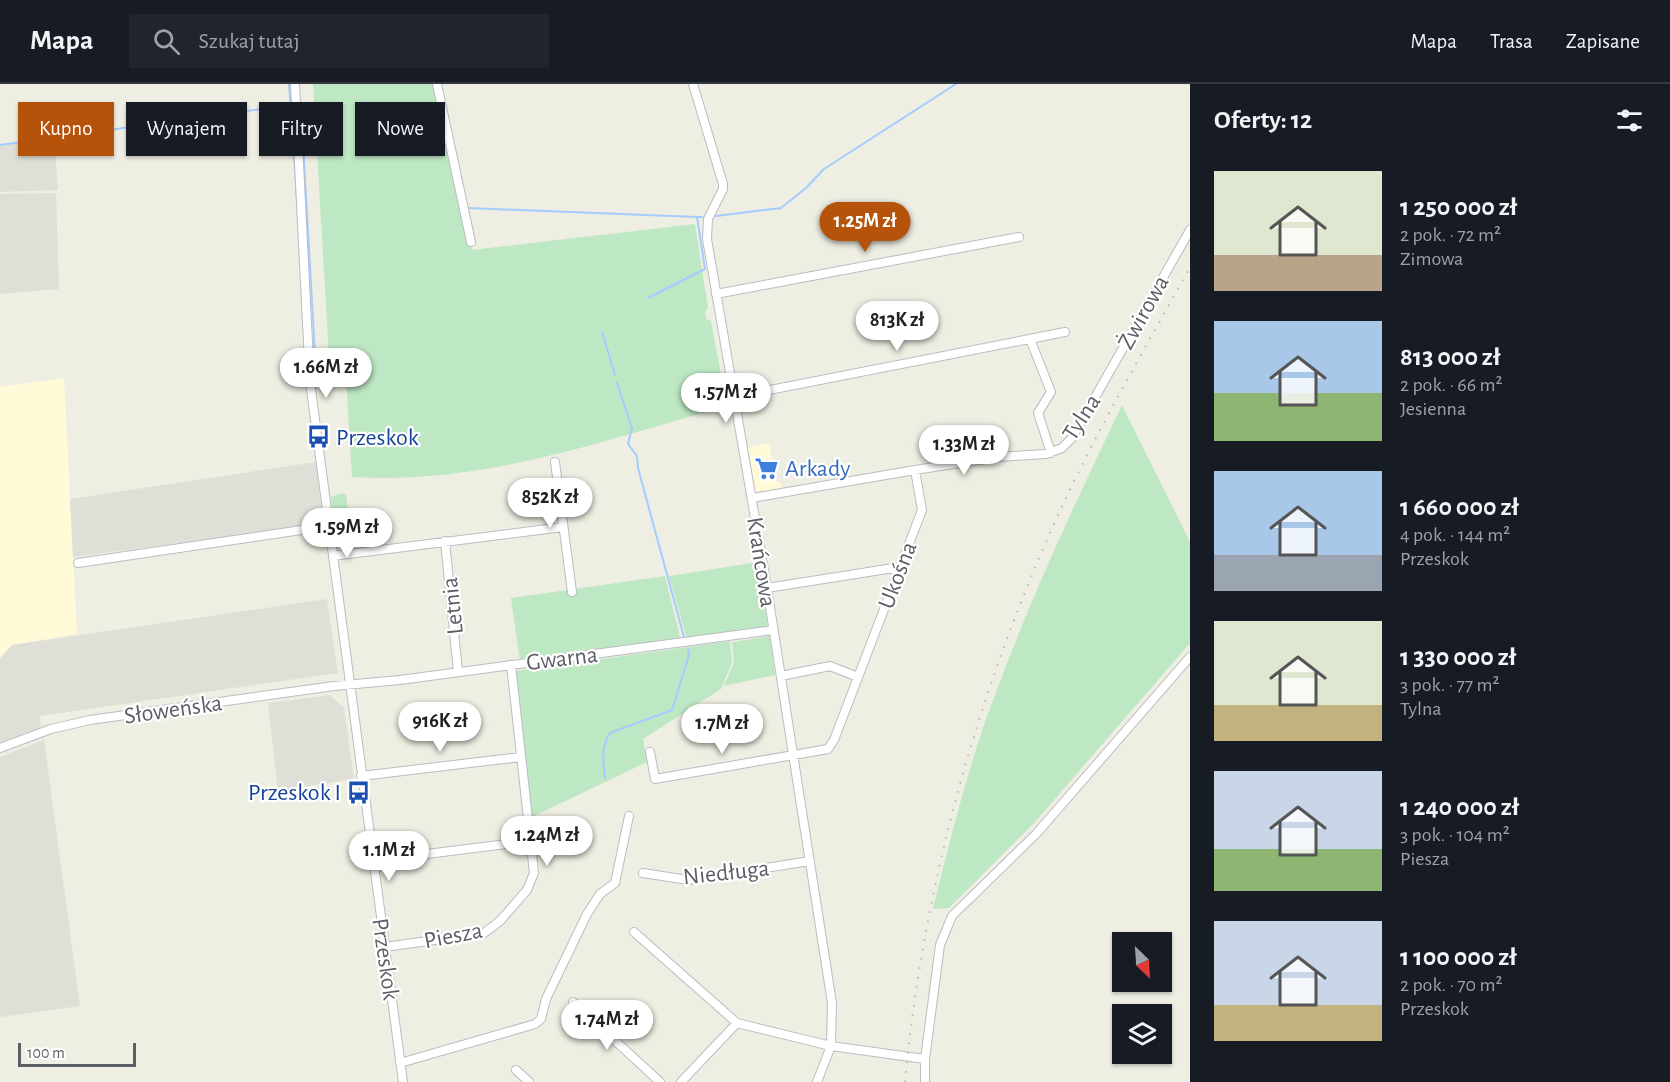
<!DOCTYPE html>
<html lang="pl">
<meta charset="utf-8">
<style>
:root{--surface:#171b24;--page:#20242c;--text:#f1f3f6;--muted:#9ea1a6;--line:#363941;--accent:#b45309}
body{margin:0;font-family:"Alegreya Sans",sans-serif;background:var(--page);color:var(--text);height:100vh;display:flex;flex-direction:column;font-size:22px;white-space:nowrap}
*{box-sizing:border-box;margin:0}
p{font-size:20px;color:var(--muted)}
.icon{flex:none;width:33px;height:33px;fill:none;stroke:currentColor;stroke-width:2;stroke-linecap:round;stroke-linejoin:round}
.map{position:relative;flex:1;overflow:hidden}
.side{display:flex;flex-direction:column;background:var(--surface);width:480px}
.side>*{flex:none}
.hud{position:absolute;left:18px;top:18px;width:570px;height:54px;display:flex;gap:12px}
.needle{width:39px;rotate:155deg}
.controls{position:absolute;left:1112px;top:848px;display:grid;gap:12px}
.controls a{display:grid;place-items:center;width:60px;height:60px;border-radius:0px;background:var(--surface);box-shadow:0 2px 4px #0004;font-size:30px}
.scale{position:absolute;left:18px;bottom:15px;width:118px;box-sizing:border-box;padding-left:6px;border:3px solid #5b5e65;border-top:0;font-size:16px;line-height:21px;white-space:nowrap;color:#5b5e65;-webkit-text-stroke:4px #fff;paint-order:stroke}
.price{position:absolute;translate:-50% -51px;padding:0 14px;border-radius:21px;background:#fff;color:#222;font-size:20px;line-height:39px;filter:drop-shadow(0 2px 3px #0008)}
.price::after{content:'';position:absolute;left:50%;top:36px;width:18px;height:14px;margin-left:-9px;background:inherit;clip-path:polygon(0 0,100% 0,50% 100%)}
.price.on{background:var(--accent);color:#fff}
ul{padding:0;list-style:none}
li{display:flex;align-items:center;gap:18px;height:150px;padding:0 24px}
li span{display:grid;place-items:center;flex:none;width:168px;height:120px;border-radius:0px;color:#555}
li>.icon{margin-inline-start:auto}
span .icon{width:72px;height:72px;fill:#fffc;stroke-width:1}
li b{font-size:26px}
h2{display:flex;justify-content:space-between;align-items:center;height:72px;padding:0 24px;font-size:26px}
.tag{padding:0 21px;border-radius:0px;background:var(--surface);box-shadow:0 2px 4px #0004;font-size:21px;line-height:54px}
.tag.on{background:var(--accent);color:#fff}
header{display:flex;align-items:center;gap:36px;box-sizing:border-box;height:84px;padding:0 30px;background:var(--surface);border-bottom:2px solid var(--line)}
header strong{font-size:28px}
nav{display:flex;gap:33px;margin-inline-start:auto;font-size:21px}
.search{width:420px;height:54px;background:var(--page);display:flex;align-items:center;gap:15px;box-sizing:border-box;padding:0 21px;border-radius:0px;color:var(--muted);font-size:22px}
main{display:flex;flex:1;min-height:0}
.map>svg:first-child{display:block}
</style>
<header>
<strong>Mapa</strong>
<div class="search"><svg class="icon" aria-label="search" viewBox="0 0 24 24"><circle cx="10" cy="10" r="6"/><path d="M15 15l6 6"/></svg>Szukaj tutaj</div>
<nav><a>Mapa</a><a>Trasa</a><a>Zapisane</a></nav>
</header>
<main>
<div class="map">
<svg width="1190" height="998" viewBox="0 0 1190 998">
<rect width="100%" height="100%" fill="#efeee3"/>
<path fill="#fffad8" d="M64 294 77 550 12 561 0 574V303Z
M769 359 776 398H780L782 408 752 413 744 364Z"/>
<path fill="#dfdfd7" d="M54 53 58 106 0 108V62Z
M56 109 59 205 0 210V110Z
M316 378 323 440 73 473 70 415Z
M327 515 338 589 40 632 41 643 0 659V574L12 561Z
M330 611 344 624 354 695 278 707 268 619Z
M44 656 80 922 0 933V673Z"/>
<path fill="#bee8c3" d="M313 0H434L472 166 695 140 708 224 705 228 706 235 711 237 727 322C601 357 484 401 352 393L345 279H340V272L329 273Z
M1122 321 1190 458V559L1035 738 949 824 933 825C950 756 967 686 992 619 1029 517 1075 419 1122 321Z
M342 409 346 411 350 441 345 465 337 462 331 413Z
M759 478 768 545 687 556 669 492Z
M665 492 681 557 520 578 511 514Z
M770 552 775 591 724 602 734 578 732 558Z
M730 557 732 579 721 605 643 655 647 678 532 733 516 587Z"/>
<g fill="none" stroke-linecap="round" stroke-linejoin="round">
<path stroke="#a3ccff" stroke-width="2" d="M289 0 297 115
M302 42 315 270
M0 61 290 21
M468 124 697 133
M716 132 781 124 806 104 824 85 956 0
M648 214 705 185 697 133H702
M602 248 615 291
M617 299 632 344 628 360 637 372 638 384 684 553
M605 694C603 679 601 662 610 649L672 626 689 571 688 565"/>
<defs>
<path id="minor" d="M295 0 310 298 403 998
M437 0 471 158
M693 0 723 100V105L708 135 707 155 767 504 832 919 831 962 817 998
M716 210 1019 153
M1030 255 1051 308 1038 329 1051 369
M734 313 1065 248
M555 378 572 508
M752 414 915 386 998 373 1046 370 1062 364 1072 354 1190 146
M445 457 458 588
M333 472 563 443
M78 479 329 442
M767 504 900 483
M781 592 830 582 858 593
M0 664 51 645 90 636 334 602 400 596 773 546
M650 668 655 695 828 665 834 656 922 426 915 386
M361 692 521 673
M372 777 530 757
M643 789 688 796 810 777
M634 848 737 939 831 962 925 975
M385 863 484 849 500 837 527 806 534 789 511 581
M573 918 660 998
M400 979 535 940 541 935 546 915 587 830 600 810 615 799 629 732
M516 986 529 998
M681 998 737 939
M925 998V975L940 861 952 832 1036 750 1190 573"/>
</defs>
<use href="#minor" stroke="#bbbcc3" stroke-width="10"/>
<use href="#minor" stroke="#fff" stroke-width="8"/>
<path stroke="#b6b7b8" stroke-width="2" stroke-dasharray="1.5 8" stroke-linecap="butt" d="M905 998C923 805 975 616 1054 440 1094 351 1143 268 1190 183"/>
</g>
<defs>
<symbol id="bus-bare" viewBox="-9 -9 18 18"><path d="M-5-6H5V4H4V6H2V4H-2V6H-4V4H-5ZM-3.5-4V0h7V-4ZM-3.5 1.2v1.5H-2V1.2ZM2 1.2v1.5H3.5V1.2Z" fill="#1a4fb4" stroke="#fff" stroke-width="2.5" paint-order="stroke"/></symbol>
<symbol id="supermarket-bare" viewBox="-9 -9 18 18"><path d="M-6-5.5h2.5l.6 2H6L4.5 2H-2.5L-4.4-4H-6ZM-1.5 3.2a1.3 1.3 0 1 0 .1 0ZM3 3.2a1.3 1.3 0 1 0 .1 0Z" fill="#3f7fe0" stroke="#fff" stroke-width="2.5" paint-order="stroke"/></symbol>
</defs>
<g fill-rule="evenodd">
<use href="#bus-bare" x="302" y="336" width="33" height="33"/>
<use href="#supermarket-bare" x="750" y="368" width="33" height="33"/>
<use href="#bus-bare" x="342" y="692" width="33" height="33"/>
</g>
<g text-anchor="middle" stroke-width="4.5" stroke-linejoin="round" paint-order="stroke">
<g font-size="24" fill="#5b5e65" stroke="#fff">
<text transform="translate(1143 228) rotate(-61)" y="8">Żwirowa</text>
<text transform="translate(1081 333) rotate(-57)" y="8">Tylna</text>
<text transform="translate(762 478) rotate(81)" y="8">Krańcowa</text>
<text transform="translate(897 491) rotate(-69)" y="8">Ukośna</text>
<text transform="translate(452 522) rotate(-96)" y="8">Letnia</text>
<text transform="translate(562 574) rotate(-7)" y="8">Gwarna</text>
<text transform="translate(173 625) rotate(-8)" y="8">Słoweńska</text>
<text transform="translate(726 788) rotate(-6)" y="8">Niedługa</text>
<text transform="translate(453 851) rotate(-11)" y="8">Piesza</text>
<text transform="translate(386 875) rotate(82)" y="8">Przeskok</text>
</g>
<g font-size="24" fill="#164399" stroke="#fff" text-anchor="start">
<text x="336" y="361">Przeskok</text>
<text x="341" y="716" text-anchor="end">Przeskok I</text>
</g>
<g font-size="24" fill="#366cbe" stroke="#fff" text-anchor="start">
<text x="785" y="392">Arkady</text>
</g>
</g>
</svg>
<div class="controls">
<a><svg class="needle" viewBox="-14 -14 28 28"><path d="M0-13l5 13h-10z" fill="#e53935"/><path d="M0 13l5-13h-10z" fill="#9ea1a6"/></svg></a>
<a><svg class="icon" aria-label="layers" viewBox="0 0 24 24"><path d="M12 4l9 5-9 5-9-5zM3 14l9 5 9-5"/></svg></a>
</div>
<div class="scale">100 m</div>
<b class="price on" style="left:865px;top:169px">1.25M zł</b>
<b class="price" style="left:897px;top:268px">813K zł</b>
<b class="price" style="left:326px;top:315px">1.66M zł</b>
<b class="price" style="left:726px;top:340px">1.57M zł</b>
<b class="price" style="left:964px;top:392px">1.33M zł</b>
<b class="price" style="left:550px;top:445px">852K zł</b>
<b class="price" style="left:347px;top:475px">1.59M zł</b>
<b class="price" style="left:440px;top:669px">916K zł</b>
<b class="price" style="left:722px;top:671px">1.7M zł</b>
<b class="price" style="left:547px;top:783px">1.24M zł</b>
<b class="price" style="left:389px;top:798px">1.1M zł</b>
<b class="price" style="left:607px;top:967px">1.74M zł</b>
<div class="hud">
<a class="tag on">Kupno</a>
<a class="tag">Wynajem</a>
<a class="tag">Filtry</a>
<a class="tag">Nowe</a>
</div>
</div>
<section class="side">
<h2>Oferty: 12<svg class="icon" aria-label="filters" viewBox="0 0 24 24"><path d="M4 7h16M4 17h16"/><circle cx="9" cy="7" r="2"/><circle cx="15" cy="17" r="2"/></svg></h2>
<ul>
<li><span style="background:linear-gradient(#dfe7d0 70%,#b9a48a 0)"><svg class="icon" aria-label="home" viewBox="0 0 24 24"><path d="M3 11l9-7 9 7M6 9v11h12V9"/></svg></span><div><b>1 250 000 zł</b><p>2 pok. · 72 m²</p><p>Zimowa</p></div></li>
<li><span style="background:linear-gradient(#a9c7e8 60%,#8fb573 0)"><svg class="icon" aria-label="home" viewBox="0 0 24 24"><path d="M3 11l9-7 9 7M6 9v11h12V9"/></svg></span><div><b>813 000 zł</b><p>2 pok. · 66 m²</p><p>Jesienna</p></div></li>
<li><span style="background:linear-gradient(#a9c7e8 70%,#9aa5b1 0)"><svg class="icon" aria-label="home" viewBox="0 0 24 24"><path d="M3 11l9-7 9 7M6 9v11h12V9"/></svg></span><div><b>1 660 000 zł</b><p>4 pok. · 144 m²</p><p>Przeskok</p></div></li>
<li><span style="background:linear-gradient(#dfe7d0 70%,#c2b280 0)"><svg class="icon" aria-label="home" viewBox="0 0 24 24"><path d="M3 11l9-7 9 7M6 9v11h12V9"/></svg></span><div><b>1 330 000 zł</b><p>3 pok. · 77 m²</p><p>Tylna</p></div></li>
<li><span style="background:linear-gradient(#c9d6e8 65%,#8fb573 0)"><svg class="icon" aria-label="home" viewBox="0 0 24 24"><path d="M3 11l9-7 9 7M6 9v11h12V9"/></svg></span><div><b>1 240 000 zł</b><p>3 pok. · 104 m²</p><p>Piesza</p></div></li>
<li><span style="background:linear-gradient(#c9d6e8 70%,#c2b280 0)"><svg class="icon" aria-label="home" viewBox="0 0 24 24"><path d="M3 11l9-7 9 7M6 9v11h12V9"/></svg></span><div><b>1 100 000 zł</b><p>2 pok. · 70 m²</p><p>Przeskok</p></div></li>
</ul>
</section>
</main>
